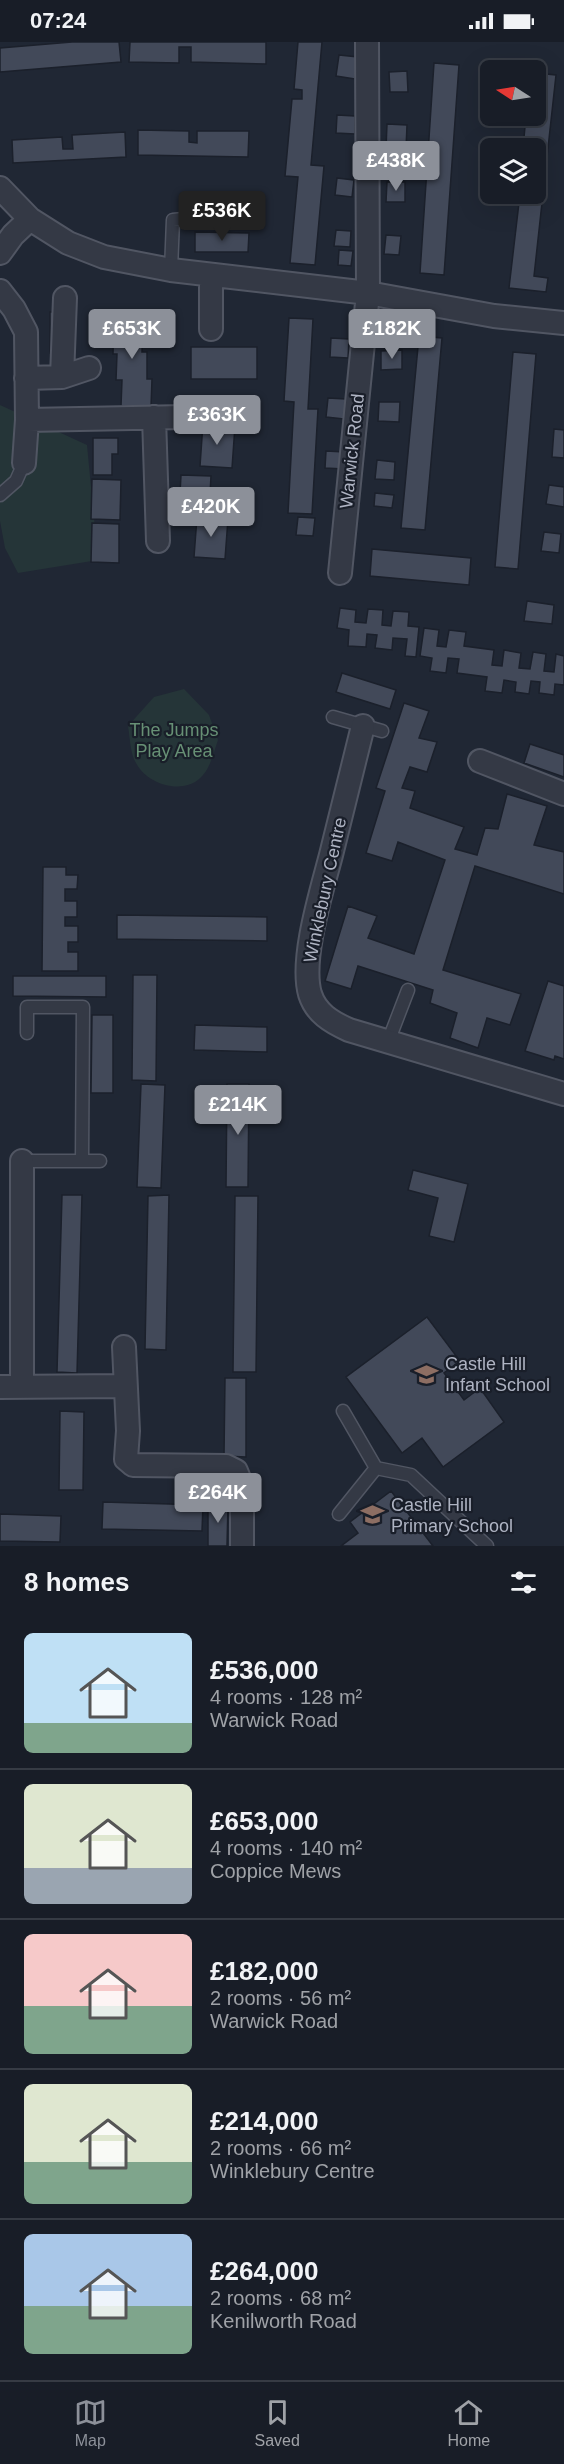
<!DOCTYPE html>
<meta charset="utf-8">
<style>
:root{--surface:#181d27;--page:#252a33;--text:#f1f3f6;--muted:#9fa2a7;--line:#363b44;--accent:#8c9099}
body{margin:0;font-family:Helvetica,sans-serif;background:var(--page);color:var(--text);height:100vh;display:flex;flex-direction:column;font-size:22px;white-space:nowrap}
*{box-sizing:border-box;margin:0}
p{font-size:20px;color:var(--muted)}
.icon{flex:none;width:33px;height:33px;fill:none;stroke:currentColor;stroke-width:2;stroke-linecap:round;stroke-linejoin:round}
.map{position:relative;height:1504px;overflow:hidden}
.side{display:flex;flex-direction:column;background:var(--surface);flex:1}
.side>*{flex:none}
.needle{width:39px;rotate:282deg}
.controls{position:absolute;left:480px;top:18px;display:grid;gap:12px}
.controls a{display:grid;place-items:center;width:66px;height:66px;border-radius:9px;background:var(--surface);box-shadow:0 6px 24px #0002,0 0 0 2px var(--line);font-size:30px}
.price{position:absolute;translate:-50% -51px;padding:0 14px;border-radius:6px;background:var(--accent);color:#fff;font-size:20px;line-height:39px;filter:drop-shadow(0 2px 3px #0008)}
.price::after{content:'';position:absolute;left:50%;top:36px;width:18px;height:14px;margin-left:-9px;background:inherit;clip-path:polygon(0 0,100% 0,50% 100%)}
.price.current{background:#222;color:#fff}
ul{padding:0;list-style:none}
li{display:flex;align-items:center;gap:18px;height:150px;padding:0 24px}
li+li{border-top:2px solid var(--line)}
li span{display:grid;place-items:center;flex:none;width:168px;height:120px;border-radius:9px;color:#555}
li>.icon{margin-inline-start:auto}
span .icon{width:72px;height:72px;fill:#fffc;stroke-width:1}
li b{font-size:26px}
h2{display:flex;justify-content:space-between;align-items:center;height:72px;padding:0 24px;font-size:26px}
.status{display:flex;justify-content:space-between;align-items:center;height:42px;padding:0 30px;background:var(--surface);direction:ltr}
.status svg{height:16px;fill:currentColor}
.menu{display:flex;justify-content:space-around;align-items:center;height:84px;border-top:2px solid var(--line);background:var(--surface);font-size:16px;color:var(--muted)}
.menu a{display:grid;justify-items:center;gap:3px}
.menu .current{color:var(--accent)}
.map>svg:first-child{display:block}
</style>
<div class="status"><b>07:24</b><svg viewBox="0 0 49 12"><path d="M0 12V9h3v3zM5 12V6h3v6zM10 12V3h3v9zM15 12V0h3v12zM26 1h20v11H26zM47 4h2v5h-2z"/></svg></div>
<div class="map">
<svg width="564" height="1504" viewBox="0 0 564 1504">
<rect width="100%" height="100%" fill="#202734"/>
<path fill="#253538" d="M0 363 87 403 98 518 18 531 5 506 0 479Z
M184 647 209 673 218 698C214 709 211 724 203 733 186 754 148 744 136 721 130 712 130 695 128 684L154 655Z"/>
<path fill="#424959" stroke="#1b202b" stroke-width="1.5" d="M72 0H119L121 20 0 30V6Z
M130 0H266V22L191 20V5H179V21L129 20Z
M298 0H322L311 123 324 124 315 223 290 221 298 135 285 134 292 57H302V48L294 47Z
M339 13 358 15 355 37 336 34Z
M434 21 459 23 444 233 420 231Z
M407 29 408 50H390L389 30Z
M536 31 556 33 534 234 548 236 546 250 509 246 520 152H536V106H523L526 74H536Z
M337 73 355 74V92L336 91Z
M387 82 407 83 406 107 386 106Z
M138 88 189 89V100L197 101V89H249L248 115 138 113Z
M125 90 126 115 13 121 12 98 62 95 63 107H73L72 93Z
M337 136 354 138 352 155 335 153Z
M387 140H405V160H386Z
M336 188 351 189 350 205 334 204Z
M195 190 249 191 248 210H195Z
M386 193 401 194 399 213 384 212Z
M339 208 353 209 351 224 338 223Z
M50 270H67L66 312 50 311Z
M114 271H143L142 310H147V337H152L151 365 121 364 122 338H116L117 312H113Z
M289 276 313 277 308 367H318L312 472 288 471 294 360 284 359Z
M419 294 442 296 425 488 401 486Z
M331 296 349 297 348 316 330 315Z
M191 305H257V337H191Z
M402 308V327L381 328V309Z
M513 310 536 312 518 527 495 525Z
M328 356 346 357 344 377 326 375Z
M379 360H400L399 380 378 379Z
M203 381 235 384 232 426 200 424Z
M554 387 564 388V416L552 415Z
M93 396H118V412H112V433H93Z
M326 409 345 410 344 427 325 426Z
M377 418 395 420 394 438 375 437Z
M181 433 211 434 209 471 179 470Z
M92 437 121 438 120 478 91 477Z
M549 443 564 445V465L546 462Z
M375 451 394 453 392 466 374 464Z
M197 475 228 477 225 517 194 515Z
M298 475 315 476 313 494 296 493Z
M92 481 119 482V521L91 520Z
M544 490 561 492 559 511 541 509Z
M372 507 471 516 469 543 370 534Z
M527 559 554 563 552 582 524 579Z
M340 566 356 568 355 580 366 581 368 567 383 568 382 583 391 584 393 569 409 570 408 584 419 585 416 615 405 614 407 597 393 596 392 608 375 606 377 593 367 592 366 605 348 604 349 588 337 586Z
M424 586 439 588 437 604 446 605 449 588 466 590 464 604 494 608 492 623 502 624 504 608 521 611 519 626 530 627 533 610 546 612 544 629 554 630 556 612 564 614V643L555 642 554 653 539 651 540 640 531 639 529 652 515 650 516 640 504 638 502 651 485 649 487 635 457 631 459 617 448 616 446 631 430 629 432 616 420 614Z
M342 631 396 648 390 667 336 650Z
M404 661 429 669 419 696 437 700 427 730 410 725 402 746 415 749 410 766 464 785 455 807 477 813 485 786 498 787 507 752 547 764 534 803 564 810V852L475 824 443 928 521 952 510 983 487 976 478 1006 450 996 457 971 430 961 433 948 358 924 351 947 325 939 348 864 377 874 368 896 414 912 445 818 398 800 392 819 366 811 385 749 376 746Z
M530 702 564 713V735L524 721Z
M43 825H66V833H78L77 847H65V859H77V875H65V884H78V900H68V910H78V929H42Z
M117 873 267 875V899L117 897Z
M133 933H157L156 1039 132 1038Z
M13 934H106V955L13 954Z
M548 939 564 944V1017L555 1014 554 1018 525 1009Z
M92 973H113V1051H91Z
M195 983 267 985V1010L194 1008Z
M141 1042 165 1043 161 1146 137 1145Z
M227 1042H249L248 1145H226Z
M413 1128 468 1142 454 1200 429 1194 438 1156 408 1148Z
M62 1153H82L77 1331 57 1330Z
M169 1153 166 1308 145 1307 148 1154Z
M235 1154H258L256 1330H233Z
M427 1275 460 1319 444 1331 464 1358 480 1346 504 1380 443 1425 422 1396 402 1411 346 1335Z
M225 1336H246V1415L224 1414Z
M60 1369 84 1370 83 1448H59Z
M391 1449 433 1504H341L358 1491 350 1480Z
M103 1460 203 1463 202 1489 102 1487Z
M208 1461H228L227 1504H208Z
M0 1472 61 1474 60 1500 0 1499Z"/>
<g fill="none" stroke-linecap="round" stroke-linejoin="round">
<defs>
<path id="service" d="M171 228 173 178 233 172
M0 453 16 439 24 421
M333 675 382 689
M27 991V965H83L82 1119
M388 1000 408 948
M22 1119H100
M376 1426 411 1433 487 1504
M339 1472 376 1426 343 1369"/>
<path id="minor" d="M0 146 30 177 68 201 104 215 171 228 368 251 494 274 564 281
M0 211 13 193 30 177
M211 233V287
M0 249 14 267 26 290 27 378 24 421
M62 335 65 256
M26 336 62 335 89 326
M154 375 158 499
M27 378 185 375
M340 531 368 251 367 0
M363 684C352 727 342 770 331 813 322 848 300 917 310 952 316 971 331 980 349 988L564 1052
M480 719 564 752
M124 1305 128 1389 126 1417 133 1423 226 1424 236 1429 242 1444V1504
M22 1344V1119
M0 1345 125 1344"/>
</defs>
<use href="#service" stroke="#515663" stroke-width="15"/>
<use href="#minor" stroke="#515663" stroke-width="26"/>
<use href="#service" stroke="#343945" stroke-width="12"/>
<use href="#minor" stroke="#343945" stroke-width="22"/>
</g>
<defs>
<symbol id="school-bare" viewBox="-9 -9 18 18"><path d="M0-5L7-2L0 1L-7-2ZM-4 1L0 2.5L4 1V4Q0 6-4 4Z" fill="#8d6e63" stroke="#191e29" stroke-width="2.5" paint-order="stroke"/></symbol>
</defs>
<g fill-rule="evenodd">
<use href="#school-bare" x="410" y="1316" width="33" height="33"/>
<use href="#school-bare" x="356" y="1456" width="33" height="33"/>
</g>
<g text-anchor="middle" stroke-width="4.5" stroke-linejoin="round" paint-order="stroke">
<g font-size="18" fill="#aeb3c2" stroke="#191e29">
<text transform="translate(352 409) rotate(-84)" y="6">Warwick Road</text>
<text transform="translate(325 848) rotate(-78)" y="6">Winklebury Centre</text>
</g>
<g font-size="18" fill="#679075" stroke="#191e29">
<text x="174" y="694">The Jumps<tspan x="174" dy="21">Play Area</tspan></text>
</g>
<g font-size="18" fill="#aeb3c2" stroke="#191e29" text-anchor="start">
<text x="445" y="1328">Castle Hill<tspan x="445" dy="21">Infant School</tspan></text>
<text x="391" y="1469">Castle Hill<tspan x="391" dy="21">Primary School</tspan></text>
</g>
</g>
</svg>
<div class="controls">
<a><svg class="needle" viewBox="-14 -14 28 28"><path d="M0-13l5 13h-10z" fill="#e53935"/><path d="M0 13l5-13h-10z" fill="#9fa2a7"/></svg></a>
<a><svg class="icon" aria-label="layers" viewBox="0 0 24 24"><path d="M12 4l9 5-9 5-9-5zM3 14l9 5 9-5"/></svg></a>
</div>
<b class="price" style="left:396px;top:150px">£438K</b>
<b class="price current" style="left:222px;top:200px">£536K</b>
<b class="price" style="left:132px;top:318px">£653K</b>
<b class="price" style="left:392px;top:318px">£182K</b>
<b class="price" style="left:217px;top:404px">£363K</b>
<b class="price" style="left:211px;top:496px">£420K</b>
<b class="price" style="left:238px;top:1094px">£214K</b>
<b class="price" style="left:218px;top:1482px">£264K</b>
</div>
<section class="side">
<h2>8 homes<svg class="icon" aria-label="filters" viewBox="0 0 24 24"><path d="M4 7h16M4 17h16"/><circle cx="9" cy="7" r="2"/><circle cx="15" cy="17" r="2"/></svg></h2>
<ul>
<li><span style="background:linear-gradient(#bfe0f5 75%,#7fa58c 0)"><svg class="icon" aria-label="home" viewBox="0 0 24 24"><path d="M3 11l9-7 9 7M6 9v11h12V9"/></svg></span><div><b>£536,000</b><p>4 rooms · 128 m²</p><p>Warwick Road</p></div></li>
<li><span style="background:linear-gradient(#dfe7d0 70%,#9aa5b1 0)"><svg class="icon" aria-label="home" viewBox="0 0 24 24"><path d="M3 11l9-7 9 7M6 9v11h12V9"/></svg></span><div><b>£653,000</b><p>4 rooms · 140 m²</p><p>Coppice Mews</p></div></li>
<li><span style="background:linear-gradient(#f6c9c9 60%,#7fa58c 0)"><svg class="icon" aria-label="home" viewBox="0 0 24 24"><path d="M3 11l9-7 9 7M6 9v11h12V9"/></svg></span><div><b>£182,000</b><p>2 rooms · 56 m²</p><p>Warwick Road</p></div></li>
<li><span style="background:linear-gradient(#dfe7d0 65%,#7fa58c 0)"><svg class="icon" aria-label="home" viewBox="0 0 24 24"><path d="M3 11l9-7 9 7M6 9v11h12V9"/></svg></span><div><b>£214,000</b><p>2 rooms · 66 m²</p><p>Winklebury Centre</p></div></li>
<li><span style="background:linear-gradient(#a9c7e8 60%,#7fa58c 0)"><svg class="icon" aria-label="home" viewBox="0 0 24 24"><path d="M3 11l9-7 9 7M6 9v11h12V9"/></svg></span><div><b>£264,000</b><p>2 rooms · 68 m²</p><p>Kenilworth Road</p></div></li>
</ul>
</section>
<nav class="menu">
<a class="current"><svg class="icon" aria-label="map" viewBox="0 0 24 24"><path d="M3 6l6-2 6 2 6-2v14l-6 2-6-2-6 2zM9 4v14M15 6v14"/></svg>Map</a>
<a><svg class="icon" aria-label="saved" viewBox="0 0 24 24"><path d="M7 4h10v16l-5-4-5 4z"/></svg>Saved</a>
<a><svg class="icon" aria-label="home" viewBox="0 0 24 24"><path d="M3 11l9-7 9 7M6 9v11h12V9"/></svg>Home</a>
</nav>
